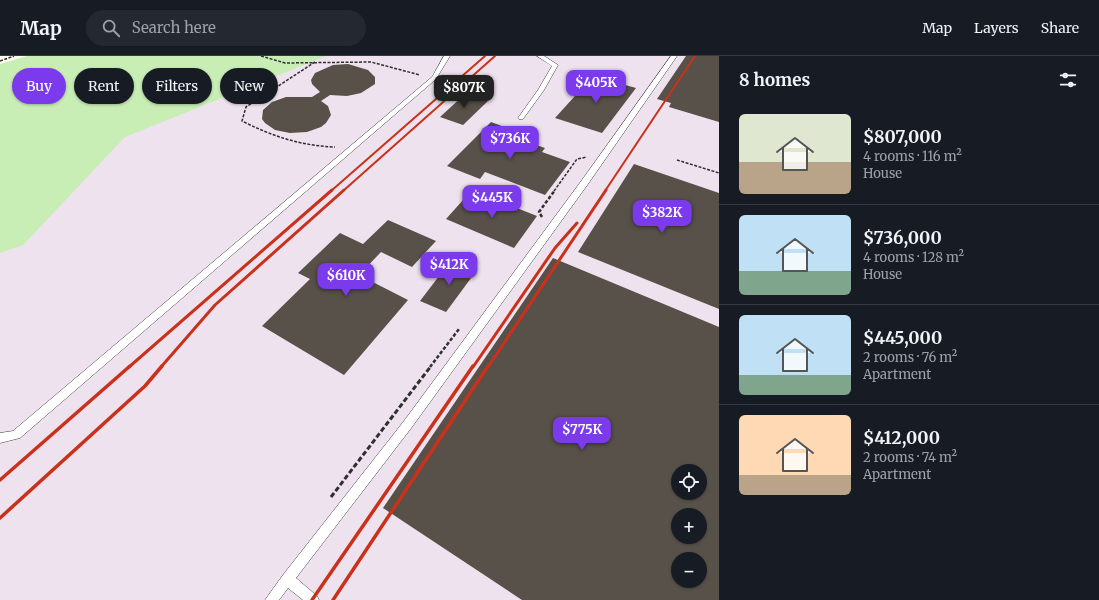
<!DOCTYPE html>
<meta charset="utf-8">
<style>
:root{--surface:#171b24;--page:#242831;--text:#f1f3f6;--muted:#9ea1a6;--line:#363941;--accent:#7c3aed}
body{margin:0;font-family:Merriweather,serif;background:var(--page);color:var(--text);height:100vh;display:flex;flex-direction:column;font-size:15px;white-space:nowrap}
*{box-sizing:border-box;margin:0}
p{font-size:13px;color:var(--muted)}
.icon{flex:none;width:22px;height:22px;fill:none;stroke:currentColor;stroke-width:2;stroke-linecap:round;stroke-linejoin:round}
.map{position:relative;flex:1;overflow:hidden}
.panel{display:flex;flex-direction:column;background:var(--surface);width:380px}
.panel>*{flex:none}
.top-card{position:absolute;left:12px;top:12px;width:380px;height:36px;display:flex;gap:8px}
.fabs{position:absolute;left:671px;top:408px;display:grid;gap:8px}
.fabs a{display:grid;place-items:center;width:36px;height:36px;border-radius:50%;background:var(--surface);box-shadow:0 1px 3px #0004;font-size:20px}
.price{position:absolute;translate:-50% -34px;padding:0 9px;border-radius:8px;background:var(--accent);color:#fff;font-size:13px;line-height:26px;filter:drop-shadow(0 1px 2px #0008)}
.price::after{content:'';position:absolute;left:50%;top:24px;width:12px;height:9px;margin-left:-6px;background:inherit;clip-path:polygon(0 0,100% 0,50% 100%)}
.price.on{background:#222;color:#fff}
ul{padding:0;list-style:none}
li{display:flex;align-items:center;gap:12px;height:100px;padding:0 20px}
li+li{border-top:1px solid var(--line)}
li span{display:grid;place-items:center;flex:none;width:112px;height:80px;border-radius:6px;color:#555}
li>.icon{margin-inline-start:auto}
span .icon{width:48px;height:48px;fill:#fffc;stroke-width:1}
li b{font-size:17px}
h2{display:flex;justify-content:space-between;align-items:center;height:48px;padding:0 20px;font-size:17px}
.tag{padding:0 14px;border-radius:18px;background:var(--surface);box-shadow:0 1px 3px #0004;font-size:14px;line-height:36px}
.tag.on{background:var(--accent);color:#fff}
header{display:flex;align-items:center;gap:24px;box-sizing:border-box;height:56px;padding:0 20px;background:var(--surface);border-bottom:1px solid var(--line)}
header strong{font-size:19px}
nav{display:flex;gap:22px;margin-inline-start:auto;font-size:14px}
.search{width:280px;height:36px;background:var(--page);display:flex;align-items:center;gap:10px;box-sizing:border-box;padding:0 14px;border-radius:22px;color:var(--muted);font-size:15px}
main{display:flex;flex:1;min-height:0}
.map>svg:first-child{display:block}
</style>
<header>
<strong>Map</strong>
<div class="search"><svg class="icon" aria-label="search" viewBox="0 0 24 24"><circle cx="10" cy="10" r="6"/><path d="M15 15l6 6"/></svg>Search here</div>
<nav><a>Map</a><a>Layers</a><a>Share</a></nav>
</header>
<main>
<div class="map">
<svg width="719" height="544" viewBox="0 0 719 544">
<rect width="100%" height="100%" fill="#ffffef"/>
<path fill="#ede2ed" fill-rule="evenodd" d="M237 0H719V544H0V129ZM678 415H700V437H678ZM678 459H700V481H678ZM678 503H700V525H678Z"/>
<path fill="#c8edb5" d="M27 0H326L125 81 23 189 0 197V8Z"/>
<path fill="#585149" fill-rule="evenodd" d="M686 0H719V66L669 51 671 47 657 43Z
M348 8 368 14 375 21V28L361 37 347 40 330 39 321 45 328 50 331 59 326 67 321 71 307 76 290 77 275 74 265 67 262 63 263 54 272 46 286 41H312L320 36 312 28 311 24 315 17 333 9Z
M593 20 636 32 602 77 555 62Z
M465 38 488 45 463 69 440 61Z
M491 66 521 77 516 82 545 92 542 96 570 106 545 139 485 116 480 123 447 110Z
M634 108 719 137V253L578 196Z
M472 134 537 160 514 192 446 163Z
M388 164 436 185 412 211 381 196 359 219 408 244 344 319 262 270 310 223 298 217 340 177 363 188Z
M553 202 719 271V544H522L383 452ZM678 415H700V437H678ZM678 459H700V481H678ZM678 503H700V525H678Z
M452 203 477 214 446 256 420 245Z"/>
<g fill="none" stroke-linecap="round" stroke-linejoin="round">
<defs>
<path id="lane" d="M444 0H450L436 23 20 382 0 387V377L13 375 432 21Z
M537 0H544L558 9 544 34 523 63H519L518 62 538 34 552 10Z
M671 0H677L588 128 412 371 296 522 317 540 319 544H303L288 532 279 544H265L283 519 404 365 582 124Z"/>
</defs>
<use href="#lane" stroke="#414141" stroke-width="1"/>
<path stroke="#303030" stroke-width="1.5" stroke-dasharray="3 1.5" stroke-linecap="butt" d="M261 0 285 7 371 6 420 19
M0 5 14 0
M315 6 246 51 242 65C272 80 301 90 335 91
M677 104 719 117
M554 135 577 103 587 101"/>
<path stroke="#303030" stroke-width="2.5" stroke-dasharray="3.5 2" stroke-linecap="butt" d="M542 161 539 156 555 134
M430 311 459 273"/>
<path stroke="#303030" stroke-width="3" stroke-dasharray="5 2.5" stroke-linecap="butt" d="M331 441 431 310"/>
<use href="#lane" fill="#fff" fill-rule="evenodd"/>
<path stroke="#c9311b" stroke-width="2" d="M331 135 485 0
M343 135 495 0
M605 135 695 0"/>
<path stroke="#c9311b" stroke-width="3" d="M129 311 332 134
M161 311 215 249 344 134
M473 311 555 192 577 167
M488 311 606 134"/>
<path stroke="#c9311b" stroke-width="3.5" d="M0 424 130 310
M0 462 145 330 162 310
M312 544 473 310
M333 544 488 310"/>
</g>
</svg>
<div class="fabs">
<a><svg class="icon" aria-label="locate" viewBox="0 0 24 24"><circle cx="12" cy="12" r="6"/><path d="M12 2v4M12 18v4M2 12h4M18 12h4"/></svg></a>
<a>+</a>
<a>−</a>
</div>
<b class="price" style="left:596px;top:48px">$405K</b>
<b class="price on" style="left:464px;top:53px">$807K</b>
<b class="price" style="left:510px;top:104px">$736K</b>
<b class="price" style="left:492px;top:163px">$445K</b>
<b class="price" style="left:662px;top:178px">$382K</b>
<b class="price" style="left:449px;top:230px">$412K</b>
<b class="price" style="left:346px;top:241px">$610K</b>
<b class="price" style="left:582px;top:395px">$775K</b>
<div class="top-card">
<a class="tag on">Buy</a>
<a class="tag">Rent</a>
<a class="tag">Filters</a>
<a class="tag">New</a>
</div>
</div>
<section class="panel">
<h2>8 homes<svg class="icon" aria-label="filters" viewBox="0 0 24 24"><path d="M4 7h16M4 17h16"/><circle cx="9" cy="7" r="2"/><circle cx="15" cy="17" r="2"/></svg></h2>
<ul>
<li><span style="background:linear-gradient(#dfe7d0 60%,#b9a48a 0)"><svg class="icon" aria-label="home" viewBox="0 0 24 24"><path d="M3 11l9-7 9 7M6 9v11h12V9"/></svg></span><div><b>$807,000</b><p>4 rooms · 116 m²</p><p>House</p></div></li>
<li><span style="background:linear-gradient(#bfe0f5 70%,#7fa58c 0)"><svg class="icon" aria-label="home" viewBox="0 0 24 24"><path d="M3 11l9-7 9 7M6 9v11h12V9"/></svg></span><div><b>$736,000</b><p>4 rooms · 128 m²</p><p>House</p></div></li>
<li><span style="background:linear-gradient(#bfe0f5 75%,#7fa58c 0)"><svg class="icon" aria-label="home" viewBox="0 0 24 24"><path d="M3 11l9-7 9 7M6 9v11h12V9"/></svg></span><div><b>$445,000</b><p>2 rooms · 76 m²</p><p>Apartment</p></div></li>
<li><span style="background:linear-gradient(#ffd9b3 75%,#b9a48a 0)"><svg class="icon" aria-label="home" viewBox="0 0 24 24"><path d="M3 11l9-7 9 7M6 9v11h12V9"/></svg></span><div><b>$412,000</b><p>2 rooms · 74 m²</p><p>Apartment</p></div></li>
</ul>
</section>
</main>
